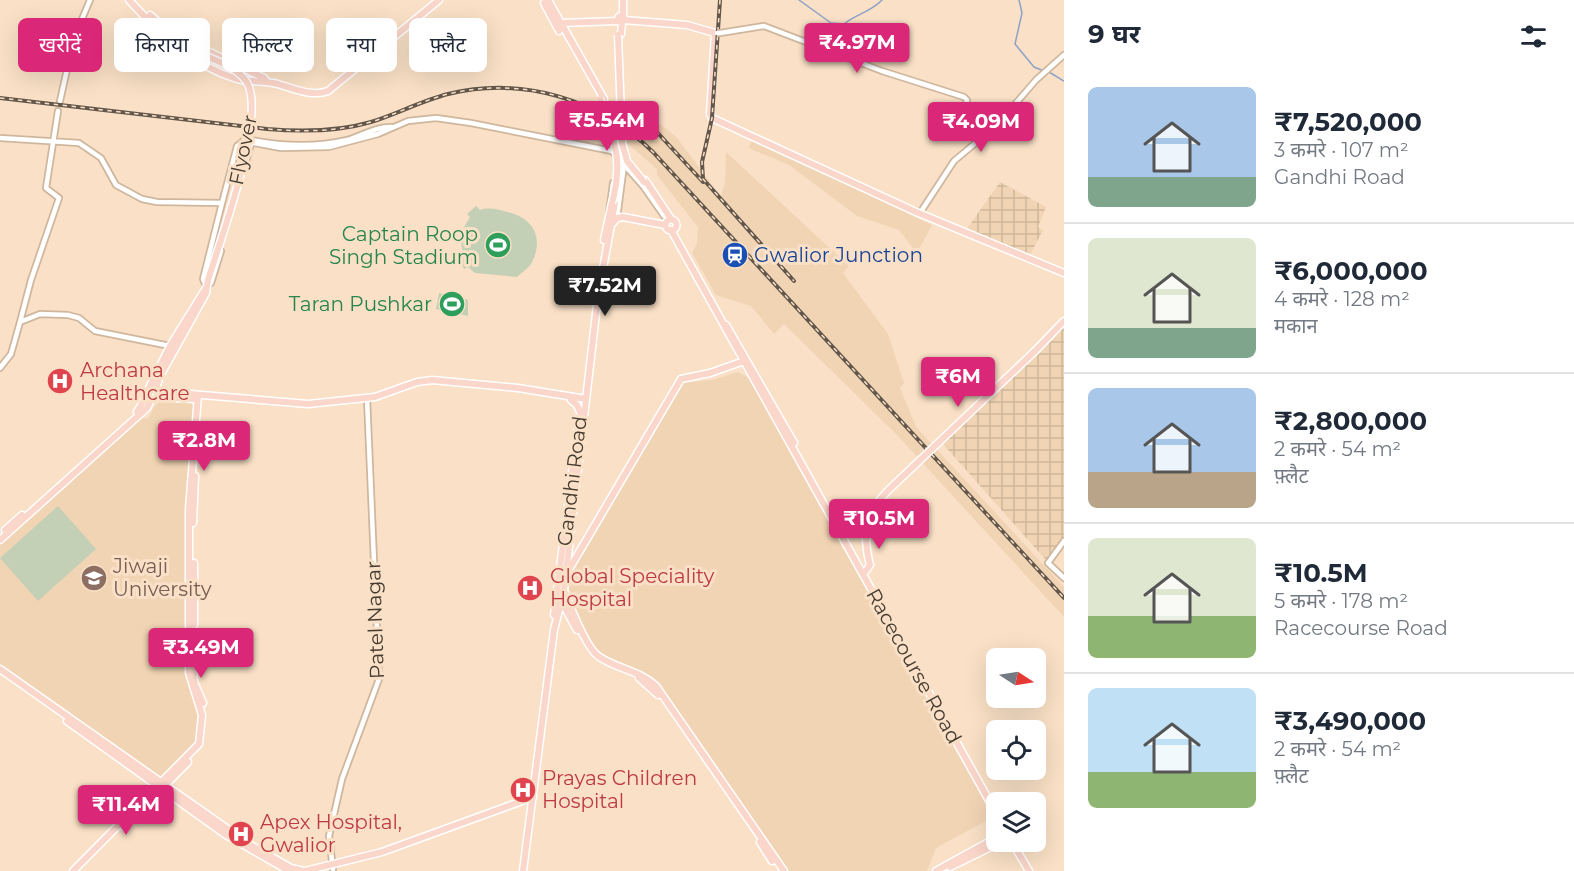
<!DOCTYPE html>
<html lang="hi">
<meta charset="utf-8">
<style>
:root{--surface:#fff;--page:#f2f2f3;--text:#1f2937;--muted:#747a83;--line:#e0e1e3;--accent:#db2777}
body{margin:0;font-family:Montserrat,"Noto Sans Devanagari",sans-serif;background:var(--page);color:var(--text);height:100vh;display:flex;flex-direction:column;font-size:22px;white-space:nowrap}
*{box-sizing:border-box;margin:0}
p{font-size:20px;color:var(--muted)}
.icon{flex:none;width:33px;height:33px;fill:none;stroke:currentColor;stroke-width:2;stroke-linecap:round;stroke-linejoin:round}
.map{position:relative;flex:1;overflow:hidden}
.sheet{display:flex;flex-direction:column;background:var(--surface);width:510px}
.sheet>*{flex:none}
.top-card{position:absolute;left:18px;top:18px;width:570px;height:54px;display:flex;gap:12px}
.needle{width:39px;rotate:102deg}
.controls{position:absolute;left:986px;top:648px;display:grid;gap:12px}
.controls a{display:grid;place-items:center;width:60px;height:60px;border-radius:9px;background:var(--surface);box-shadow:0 6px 24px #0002;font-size:30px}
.price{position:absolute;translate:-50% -51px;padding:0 14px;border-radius:6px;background:var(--accent);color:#fff;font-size:20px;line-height:39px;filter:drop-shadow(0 2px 3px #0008)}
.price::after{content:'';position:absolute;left:50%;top:36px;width:18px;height:14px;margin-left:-9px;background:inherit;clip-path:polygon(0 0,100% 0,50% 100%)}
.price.active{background:#222;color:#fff}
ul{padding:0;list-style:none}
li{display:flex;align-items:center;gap:18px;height:150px;padding:0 24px}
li+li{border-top:2px solid var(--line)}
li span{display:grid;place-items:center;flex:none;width:168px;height:120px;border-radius:9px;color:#555}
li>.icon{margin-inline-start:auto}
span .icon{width:72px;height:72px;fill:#fffc;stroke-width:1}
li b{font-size:26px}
h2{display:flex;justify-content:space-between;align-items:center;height:72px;padding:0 24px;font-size:26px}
.chip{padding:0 21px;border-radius:9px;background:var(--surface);box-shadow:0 6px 24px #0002;font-size:21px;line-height:54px}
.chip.active{background:var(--accent);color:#fff}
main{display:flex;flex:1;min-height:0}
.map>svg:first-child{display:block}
</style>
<main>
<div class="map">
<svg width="1064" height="871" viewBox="0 0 1064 871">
<defs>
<pattern id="industrial-grid" width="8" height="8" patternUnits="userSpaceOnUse" patternTransform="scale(1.5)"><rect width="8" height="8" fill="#f1d4b4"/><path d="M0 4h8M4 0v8" fill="none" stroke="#d0b79b"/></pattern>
</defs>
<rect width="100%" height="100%" fill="#f9e0c6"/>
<path fill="#f1d4b4" d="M625 115 654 119 677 138 721 197 725 183 726 152 849 266 843 273 888 334 904 383 900 388 916 427 1064 587V617L897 435 784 324 774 334 751 306 716 295 692 253 697 243 698 227 657 175V169L627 143Z
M752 140 932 225 917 253 899 230 857 216 789 165 749 148Z
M738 372 749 378 993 817 936 848 927 871H788L664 690 642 671 598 653 583 628 567 585 571 571 680 383 712 380Z
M161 400 196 401 186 663 188 685 200 716 196 744 161 777 0 667V544L140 417 148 419 154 407Z"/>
<path fill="url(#industrial-grid)" d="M1000 182 1046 207 1038 227 1043 230 1030 255 966 230Z
M1064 324V536L1046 560 942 443Z"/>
<path fill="#c4d0b6" d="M476 206 480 210C489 207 497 209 507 212 531 217 544 235 533 260 531 267 522 272 517 277L475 273 468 267 464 269 459 258 463 256 460 234 470 217 467 214Z
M439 293 468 300V316L436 309Z
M58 506 96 549 38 601 0 558Z"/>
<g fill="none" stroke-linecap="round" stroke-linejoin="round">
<path stroke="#8ea2c7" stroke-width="1.5" d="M799 0 831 23 844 24C856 14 871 12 882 0
M1019 0 1022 13 1015 44 1034 67 1044 71
M1049 72 1064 81"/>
<defs>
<path id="minor" d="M720 33 764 26 882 71 964 97 967 100 965 108 986 134
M60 101 74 38 90 0
M0 138 79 143 101 158 116 185 142 199 157 202 222 203 203 279 206 286 211 283 221 251
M243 141 281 148 329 147 378 134 408 121 436 118 471 123 612 151 643 186 664 216
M246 162 252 140
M222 203 237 146 246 139C280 146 313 148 347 140 361 136 377 126 392 127
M609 213 613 183
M920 213 954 161 997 125 1036 80 1064 55
M617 218 624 165
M20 322 31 280 59 198 46 188 58 111
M0 368 11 354 20 322 40 314 68 315 79 318 95 331 170 346
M1064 541 1048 563 1064 578
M333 869 329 836 342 779 379 679 367 398"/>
<path id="major" d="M129 0C159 33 193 66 237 79 251 82 265 81 278 84 294 89 313 97 328 91L439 0
M548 0 604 99
M544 3 559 31
M150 15 172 34 264 78 267 82
M618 19a3 3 0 1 1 6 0a3 3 0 1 1-6 0Z
M623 17V0
M624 20 687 25 715 33 710 114 712 118 916 212 1064 273
M557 21 560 23 618 21
M621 34 622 22
M645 180 671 219
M665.5 225a5.5 5.5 0 1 1 11 0a5.5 5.5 0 1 1-11 0Z
M612 224 617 218 623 217 665 225
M671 230 996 813
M604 240 612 203
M208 280 206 293 160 376 155 391 308 404 375 397 417 382 432 380 518 388 586 399
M726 325 794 443
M1035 351 1064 321
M148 390 170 346 206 288
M156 397 194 399
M571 400 577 405 580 412
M137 412 146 397
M193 523 195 476
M5 530 22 515
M0 540 147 408 151 400
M194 563V625
M568 571 681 379 710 373 744 361
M865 572 870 565C860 526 868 508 897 482
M564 590C570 606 585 646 598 656 616 669 639 670 656 686L784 871
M560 599 577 630
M554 615 579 417
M193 668 194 682 203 703
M0 669 249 844 291 868 304 871
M639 678 658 695
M67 721 226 835 289 871
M124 827 188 762
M760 842 772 861
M1012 842 1029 871
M950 867 1001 842
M73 871 199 744 202 715 189 673V509L198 395
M305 871 382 852 533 797
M523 871 554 630 564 590 598 296 615 203
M936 871 996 838"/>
</defs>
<use href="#minor" stroke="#cfb79e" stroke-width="8"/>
<use href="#major" stroke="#fff" stroke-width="9"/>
<use href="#minor" stroke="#fff" stroke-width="4.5"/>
<use href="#major" stroke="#fbd6ca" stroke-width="6"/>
<defs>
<path id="rail" d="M720 0 712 118 702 162 703 179 794 281
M0 98 267 129C302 132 337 132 371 122 397 114 421 101 448 94 523 76 599 99 653 152L1064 598
M656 131 703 182"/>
</defs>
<use href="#rail" stroke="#63564a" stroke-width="4"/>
<use href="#rail" stroke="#f9e0c6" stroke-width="1.5" stroke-dasharray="4.5" stroke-linecap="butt"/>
<defs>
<path id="minor-bridge" d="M717 33H720"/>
<path id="major-bridge" d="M618 35 622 143 627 161 644 182
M187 48C205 57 234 64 246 81 268 112 220 241 208 280
M600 99C614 141 624 159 612 203
M897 482 1035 351"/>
</defs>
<use href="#minor-bridge" stroke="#cfb79e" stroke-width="8" stroke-linecap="butt"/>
<use href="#major-bridge" stroke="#fff" stroke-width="9" stroke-linecap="butt"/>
<use href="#minor-bridge" stroke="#fff" stroke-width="4.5"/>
<use href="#major-bridge" stroke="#fbd6ca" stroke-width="6"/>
</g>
<defs>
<symbol id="stadium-disc" viewBox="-11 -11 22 22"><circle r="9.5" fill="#2e9e5b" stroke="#f9e0c6"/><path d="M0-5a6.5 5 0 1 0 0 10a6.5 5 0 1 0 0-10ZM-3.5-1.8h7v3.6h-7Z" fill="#fff"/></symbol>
<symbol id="station-disc" viewBox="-11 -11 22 22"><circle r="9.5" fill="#1a4fb4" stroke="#f9e0c6"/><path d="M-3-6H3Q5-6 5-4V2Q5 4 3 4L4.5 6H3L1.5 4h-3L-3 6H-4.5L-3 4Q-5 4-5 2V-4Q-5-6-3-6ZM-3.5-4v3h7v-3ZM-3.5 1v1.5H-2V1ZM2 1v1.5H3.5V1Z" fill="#fff"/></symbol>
<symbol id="hospital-disc" viewBox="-11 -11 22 22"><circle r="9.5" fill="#e0444e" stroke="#f9e0c6"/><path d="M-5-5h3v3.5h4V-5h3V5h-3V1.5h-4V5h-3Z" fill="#fff"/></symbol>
<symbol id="university-disc" viewBox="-11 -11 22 22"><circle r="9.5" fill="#8d6e63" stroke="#f9e0c6"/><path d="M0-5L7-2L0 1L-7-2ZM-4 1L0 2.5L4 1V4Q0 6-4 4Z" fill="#fff"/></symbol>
</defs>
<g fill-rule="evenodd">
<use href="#stadium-disc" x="483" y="230" width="30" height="30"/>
<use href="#station-disc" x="720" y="240" width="30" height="30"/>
<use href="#stadium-disc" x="437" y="289" width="30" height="30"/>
<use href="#hospital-disc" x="45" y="366" width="30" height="30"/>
<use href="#university-disc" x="79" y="563" width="30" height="30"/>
<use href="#hospital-disc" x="515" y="573" width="30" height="30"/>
<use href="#hospital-disc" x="508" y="775" width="30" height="30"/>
<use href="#hospital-disc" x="226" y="819" width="30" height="30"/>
</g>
<g text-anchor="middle" stroke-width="6" stroke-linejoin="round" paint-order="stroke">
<g font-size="20" fill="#453b31" stroke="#f9e0c6">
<text transform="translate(243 150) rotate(-78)" y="7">Flyover</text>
<text transform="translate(572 481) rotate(-83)" y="7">Gandhi Road</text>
<text transform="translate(375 620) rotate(-92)" y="7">Patel Nagar</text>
<text transform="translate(914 666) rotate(61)" y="7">Racecourse Road</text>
</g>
<g font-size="20" fill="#27864d" stroke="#f9e0c6" text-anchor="end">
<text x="478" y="241">Captain Roop<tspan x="478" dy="23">Singh Stadium</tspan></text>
<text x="432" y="311">Taran Pushkar</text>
</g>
<g font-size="20" fill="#164399" stroke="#f9e0c6" text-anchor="start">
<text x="754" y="262">Gwalior Junction</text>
</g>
<g font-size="20" fill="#be3a42" stroke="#f9e0c6" text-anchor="start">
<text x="80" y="377">Archana<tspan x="80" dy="23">Healthcare</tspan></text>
<text x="550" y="583">Global Speciality<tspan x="550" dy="23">Hospital</tspan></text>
<text x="542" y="785">Prayas Children<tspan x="542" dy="23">Hospital</tspan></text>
<text x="260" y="829">Apex Hospital,<tspan x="260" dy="23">Gwalior</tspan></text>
</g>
<g font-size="20" fill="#785e54" stroke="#f9e0c6" text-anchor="start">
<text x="113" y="573">Jiwaji<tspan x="113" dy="23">University</tspan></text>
</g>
</g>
</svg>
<div class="controls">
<a><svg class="needle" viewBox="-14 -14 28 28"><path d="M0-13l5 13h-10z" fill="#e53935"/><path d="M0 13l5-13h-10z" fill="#747a83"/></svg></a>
<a><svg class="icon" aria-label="locate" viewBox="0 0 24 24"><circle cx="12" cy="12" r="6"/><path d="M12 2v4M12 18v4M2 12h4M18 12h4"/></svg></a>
<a><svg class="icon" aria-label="layers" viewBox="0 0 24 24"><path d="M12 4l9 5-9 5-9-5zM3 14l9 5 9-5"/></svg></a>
</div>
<b class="price" style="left:857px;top:74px">₹4.97M</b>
<b class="price" style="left:607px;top:152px">₹5.54M</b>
<b class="price" style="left:981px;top:153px">₹4.09M</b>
<b class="price active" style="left:605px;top:317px">₹7.52M</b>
<b class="price" style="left:958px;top:408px">₹6M</b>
<b class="price" style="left:204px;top:472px">₹2.8M</b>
<b class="price" style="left:879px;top:550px">₹10.5M</b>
<b class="price" style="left:201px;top:679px">₹3.49M</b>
<b class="price" style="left:126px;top:836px">₹11.4M</b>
<div class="top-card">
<a class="chip active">खरीदें</a>
<a class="chip">किराया</a>
<a class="chip">फ़िल्टर</a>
<a class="chip">नया</a>
<a class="chip">फ़्लैट</a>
</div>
</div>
<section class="sheet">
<h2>9 घर<svg class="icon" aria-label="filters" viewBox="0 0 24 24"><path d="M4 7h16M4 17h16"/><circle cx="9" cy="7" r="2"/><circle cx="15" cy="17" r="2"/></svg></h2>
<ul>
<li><span style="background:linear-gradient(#a9c7e8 75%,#7fa58c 0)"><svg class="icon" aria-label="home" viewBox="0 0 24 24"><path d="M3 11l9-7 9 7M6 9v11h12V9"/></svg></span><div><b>₹7,520,000</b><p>3 कमरे · 107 m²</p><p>Gandhi Road</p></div></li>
<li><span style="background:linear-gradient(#dfe7d0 75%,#7fa58c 0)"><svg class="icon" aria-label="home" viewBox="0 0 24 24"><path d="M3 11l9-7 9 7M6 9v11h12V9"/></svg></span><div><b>₹6,000,000</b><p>4 कमरे · 128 m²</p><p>मकान</p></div></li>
<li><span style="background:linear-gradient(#a9c7e8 70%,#b9a48a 0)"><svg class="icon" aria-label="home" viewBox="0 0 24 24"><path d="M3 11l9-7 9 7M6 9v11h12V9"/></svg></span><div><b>₹2,800,000</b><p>2 कमरे · 54 m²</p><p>फ़्लैट</p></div></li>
<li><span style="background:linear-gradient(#dfe7d0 65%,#8fb573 0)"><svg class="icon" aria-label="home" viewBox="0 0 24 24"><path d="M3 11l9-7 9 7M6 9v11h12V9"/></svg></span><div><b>₹10.5M</b><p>5 कमरे · 178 m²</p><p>Racecourse Road</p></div></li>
<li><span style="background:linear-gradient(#bfe0f5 70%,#8fb573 0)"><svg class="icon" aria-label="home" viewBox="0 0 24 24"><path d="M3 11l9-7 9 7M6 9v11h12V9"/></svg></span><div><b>₹3,490,000</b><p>2 कमरे · 54 m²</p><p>फ़्लैट</p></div></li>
</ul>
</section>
</main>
